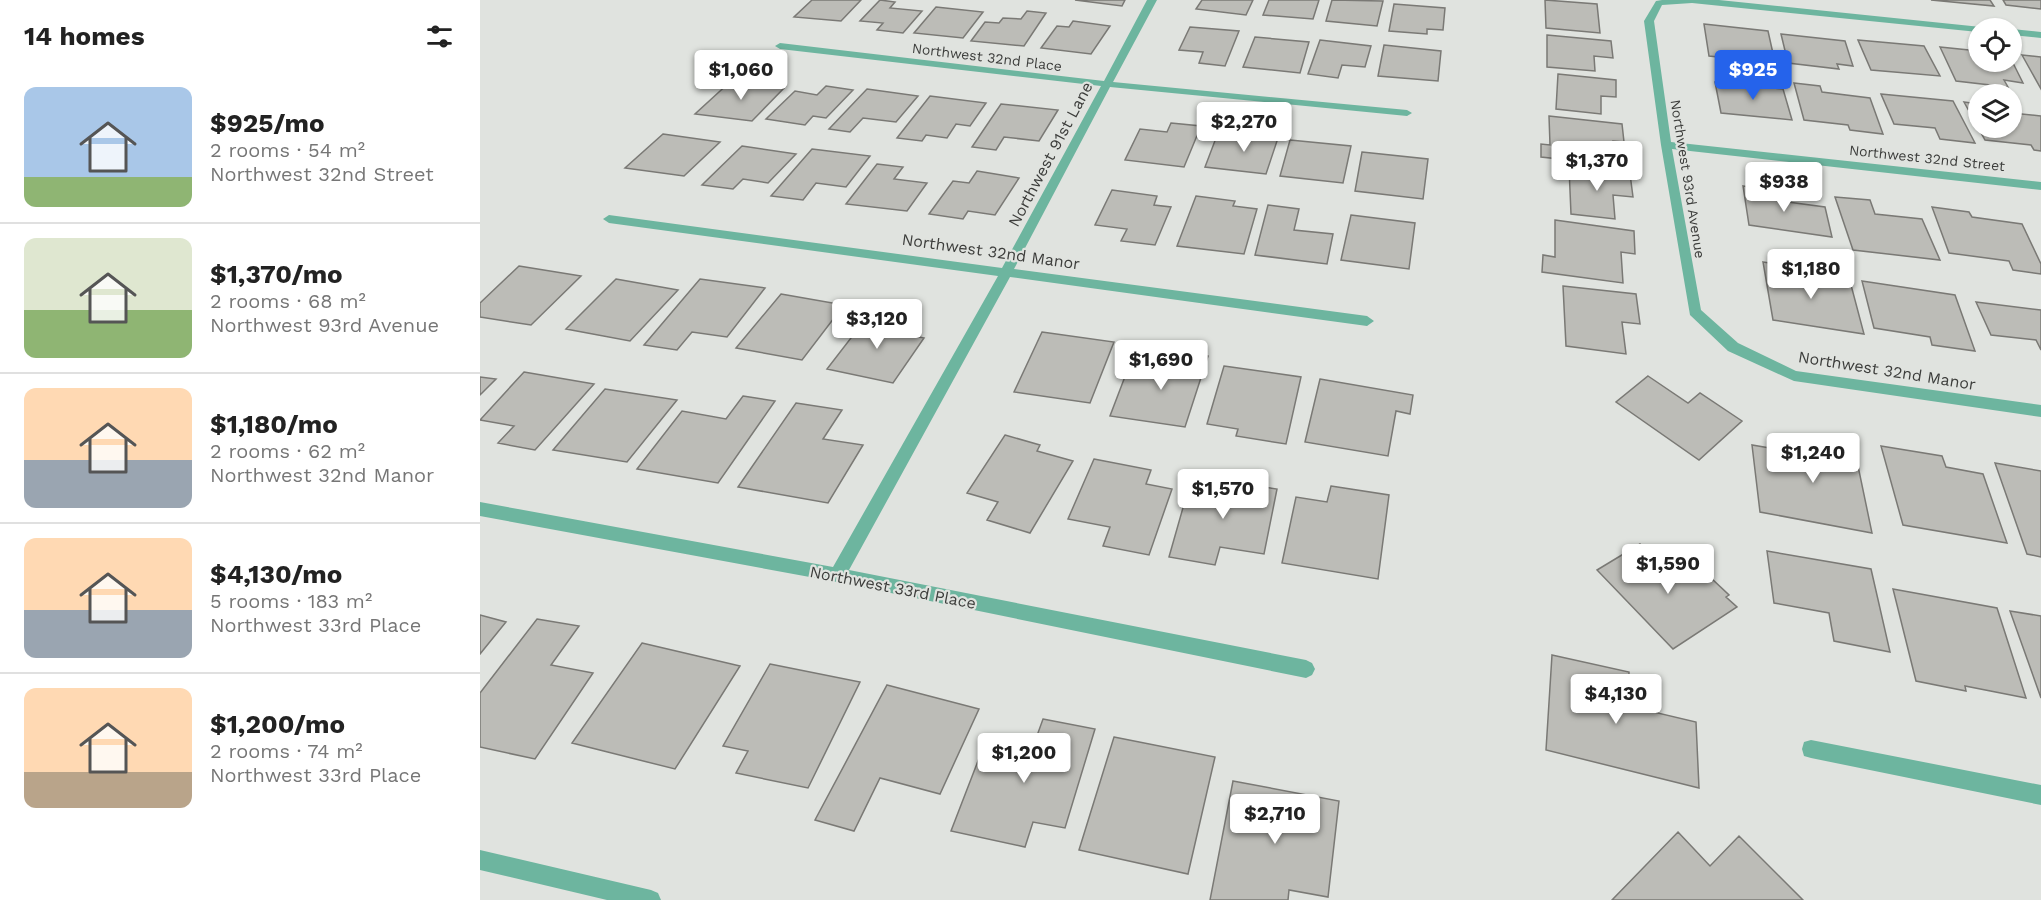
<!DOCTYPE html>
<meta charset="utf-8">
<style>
:root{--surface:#fff;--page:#f6f6f6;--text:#222;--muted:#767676;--line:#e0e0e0;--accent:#2563eb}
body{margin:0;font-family:"Work Sans",sans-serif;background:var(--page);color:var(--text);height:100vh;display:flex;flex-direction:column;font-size:22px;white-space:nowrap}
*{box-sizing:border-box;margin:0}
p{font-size:20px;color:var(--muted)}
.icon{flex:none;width:33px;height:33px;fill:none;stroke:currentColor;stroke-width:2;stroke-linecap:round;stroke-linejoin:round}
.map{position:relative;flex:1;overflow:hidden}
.details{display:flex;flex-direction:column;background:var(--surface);width:480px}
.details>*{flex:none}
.buttons{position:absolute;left:1488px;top:18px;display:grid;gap:12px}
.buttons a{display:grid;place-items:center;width:54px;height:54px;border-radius:50%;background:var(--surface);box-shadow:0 2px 4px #0004;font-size:30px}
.price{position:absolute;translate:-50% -51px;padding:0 14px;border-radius:6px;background:#fff;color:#222;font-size:20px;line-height:39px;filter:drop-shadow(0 2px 3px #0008)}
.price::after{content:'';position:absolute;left:50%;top:36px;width:18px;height:14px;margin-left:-9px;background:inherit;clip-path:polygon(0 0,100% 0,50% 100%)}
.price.active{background:var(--accent);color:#fff}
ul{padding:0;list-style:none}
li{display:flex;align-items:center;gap:18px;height:150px;padding:0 24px}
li+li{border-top:2px solid var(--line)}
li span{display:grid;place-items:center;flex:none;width:168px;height:120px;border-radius:12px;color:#555}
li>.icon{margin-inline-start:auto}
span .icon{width:72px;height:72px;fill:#fffc;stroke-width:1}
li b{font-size:26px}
h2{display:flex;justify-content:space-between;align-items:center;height:72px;padding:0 24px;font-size:26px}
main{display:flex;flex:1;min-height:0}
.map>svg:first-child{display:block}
</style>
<main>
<section class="details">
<h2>14 homes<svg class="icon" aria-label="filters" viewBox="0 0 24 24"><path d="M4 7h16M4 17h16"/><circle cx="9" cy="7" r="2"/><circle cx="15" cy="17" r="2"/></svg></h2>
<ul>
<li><span style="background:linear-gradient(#a9c7e8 75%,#8fb573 0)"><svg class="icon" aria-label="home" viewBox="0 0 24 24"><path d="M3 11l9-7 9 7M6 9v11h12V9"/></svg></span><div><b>$925/mo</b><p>2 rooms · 54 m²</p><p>Northwest 32nd Street</p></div></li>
<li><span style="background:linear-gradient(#dfe7d0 60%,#8fb573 0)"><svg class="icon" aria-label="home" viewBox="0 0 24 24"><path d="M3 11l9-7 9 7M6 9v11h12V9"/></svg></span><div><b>$1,370/mo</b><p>2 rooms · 68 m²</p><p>Northwest 93rd Avenue</p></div></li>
<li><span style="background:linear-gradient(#ffd9b3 60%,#9aa5b1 0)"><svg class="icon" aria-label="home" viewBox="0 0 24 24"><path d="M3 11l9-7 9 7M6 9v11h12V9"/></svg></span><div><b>$1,180/mo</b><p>2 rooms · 62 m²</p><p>Northwest 32nd Manor</p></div></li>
<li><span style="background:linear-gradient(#ffd9b3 60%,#9aa5b1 0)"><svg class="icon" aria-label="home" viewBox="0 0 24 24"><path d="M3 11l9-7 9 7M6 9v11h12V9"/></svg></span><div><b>$4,130/mo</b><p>5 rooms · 183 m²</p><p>Northwest 33rd Place</p></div></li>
<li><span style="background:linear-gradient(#ffd9b3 70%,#b9a48a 0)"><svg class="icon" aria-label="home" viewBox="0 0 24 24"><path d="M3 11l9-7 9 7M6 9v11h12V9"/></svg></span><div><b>$1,200/mo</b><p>2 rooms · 74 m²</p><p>Northwest 33rd Place</p></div></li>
</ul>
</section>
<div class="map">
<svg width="1561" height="900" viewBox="0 0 1561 900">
<rect width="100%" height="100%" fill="#e0e3df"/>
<path fill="#bcbcb7" stroke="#7a7975" stroke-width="1.5" d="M332 0H381L361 21 314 17Z
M400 0 415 2 410 8 442 11 423 33 397 30 403 23 380 21Z
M595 0H645L642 6Z
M722 0H773L766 15 716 9Z
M789 0H839L833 19 783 15Z
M852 0 903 1 897 26 846 21Z
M1065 0 1117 4 1120 33 1066 28Z
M1451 0H1510L1514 6Z
M1523 0H1561V9L1526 5Z
M914 4 965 8 963 30 947 29V34L909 31Z
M456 7 503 12 483 38 434 33Z
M547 11 566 13 544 46 491 41 505 22 519 23 523 18 541 19Z
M593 21 630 26 611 54 561 48 577 26 589 27Z
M1224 24 1288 31 1294 58 1255 54 1256 59 1229 56Z
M710 27 759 31 745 66 719 63 723 52 699 50Z
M1301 34 1365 41 1373 66 1357 64 1359 69 1308 63Z
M1067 35 1131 41 1133 58 1114 56 1115 71 1067 67Z
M775 37 829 42 820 73 763 67Z
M840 40 891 46 885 67 862 65 858 78 828 74Z
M1378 40 1444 46 1460 76 1391 70Z
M904 45 961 51 958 81 898 76Z
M1460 47 1489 50 1492 56 1498 57V62L1532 61 1543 83 1524 80 1528 87 1476 81Z
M1542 55 1561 57V89Z
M1078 74 1136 80V97L1121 96V114L1076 109Z
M251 81 305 87 272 121 215 114Z
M1235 82 1303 89 1312 120 1241 113Z
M1314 83 1340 86 1342 92 1390 98 1403 134 1370 130 1368 125 1324 120Z
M346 86 373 90 346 118 333 116 325 125 286 119 315 91 337 95Z
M387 89 438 96 416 122 383 118 370 132 349 129Z
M1401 94 1473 101 1495 143 1460 139 1455 128 1414 124Z
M450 96 506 103 490 126 476 124 467 138 446 135 442 141 417 138Z
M1484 102 1498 104V128H1532V113L1561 116V151L1554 150 1551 145 1505 140Z
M521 104 578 110 559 141 524 137 516 150 492 147Z
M1069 116 1142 124 1144 142 1133 141 1135 165 1061 157V144L1070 145Z
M691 123 721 126 704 167 645 160 660 129 687 132Z
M767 132 799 135 786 174 725 167 736 138 763 141Z
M183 134 240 142 204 176 145 168Z
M810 140 871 146 863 183 800 176Z
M262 146 316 154 288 183 263 179 253 189 222 185Z
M332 149 390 156 366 187 336 183 323 200 291 196Z
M882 152 948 159 943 199 875 191Z
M397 164 423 167 414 179 447 183 427 211 366 204Z
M1089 167 1150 174 1153 197 1133 195 1135 219 1091 214Z
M497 171 539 178 515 215 488 211 483 219 449 214 473 181 489 183Z
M1263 186 1306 192 1308 202 1345 207 1352 237 1269 225Z
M632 190 677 196 674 205 691 207 675 245 641 241 647 229 615 225Z
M716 196 755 201 753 206 777 209 764 254 697 246Z
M1355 197 1390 200 1395 214 1442 219 1460 260 1373 250Z
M788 205 819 209 814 230 853 234 847 264 775 255Z
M1452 207 1489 212 1492 217 1542 224 1561 264V274L1533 270 1529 261 1469 253Z
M871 215 935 223 929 269 861 260Z
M1075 220 1154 231 1155 254 1141 252 1143 283 1062 272 1063 255 1075 257Z
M1283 262 1323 268 1325 278 1371 285 1384 334 1293 320Z
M39 266 101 276 51 325 0 317V303Z
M136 279 198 290 150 341 86 329Z
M220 279 285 288 247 337 212 332 197 350 164 345Z
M1382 281 1475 295 1495 351 1452 345 1450 337 1394 328Z
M1083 286 1156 294 1160 324 1142 322 1146 354 1086 346Z
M301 294 364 305 322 360 256 348Z
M1496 302 1561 310V350L1556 340 1511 335Z
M391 312 421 317 411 331 444 338 413 383 347 369Z
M562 332 634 342 610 403 534 392Z
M692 351 728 356 705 427 630 416 649 366 685 371Z
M744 366 821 377 806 444 756 436 758 429 727 424Z
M44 372 114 384 55 450 18 443 34 426 0 420Z
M1168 376 1208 403 1220 393 1262 421 1219 460 1136 402Z
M0 377 16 379 0 395Z
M840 379 933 395 930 414 916 411 908 456 825 442Z
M125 389 197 400 147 462 73 450Z
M263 396 295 401 238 483 157 469 202 411 246 419Z
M316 403 362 410 343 439 383 445 348 503 258 487Z
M1325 434 1373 442 1392 533 1280 512 1272 445 1330 455Z
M525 435 560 445 557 451 593 461 550 533 507 520 518 502 487 493Z
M1401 446 1462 456 1466 467 1503 474 1527 543 1423 525Z
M614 459 671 470 666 484 692 489 669 555 623 546 630 527 588 519Z
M1515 463 1561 471V557L1547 554Z
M712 476 797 489 784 554 740 547 735 565 689 557Z
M851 486 909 495 898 579 802 563 816 497 847 502Z
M1160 544 1193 576 1215 563 1249 595 1246 597 1257 607 1193 649 1117 570Z
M1287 551 1391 569 1410 652 1354 641 1349 613 1294 603Z
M1413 589 1517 608 1546 698 1485 686 1486 691 1436 681Z
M1530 611 1561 616V698Z
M0 615 26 622 0 654Z
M57 619 99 626 71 665 113 673 55 759 0 747V693Z
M162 643 260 666 195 769 92 743Z
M1072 655 1149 672 1148 706 1216 722 1219 788 1066 750Z
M290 664 380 682 328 788 256 773 268 751 243 746Z
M407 685 499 709 460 794 400 778 374 831 335 820Z
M563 719 615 729 585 828 553 822 545 847 471 831 508 735 554 744Z
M634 737 735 757 708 874 599 850Z
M753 781 859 801 848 897 809 890 808 900H730Z
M1198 832 1230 866 1259 836 1323 900H1132Z"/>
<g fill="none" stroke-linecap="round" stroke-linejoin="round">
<path fill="#6db59f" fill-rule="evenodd" d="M0 850 171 890 178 893 181 900H127L0 870Z"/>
<path fill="#6db59f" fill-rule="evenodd" d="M667 0H677L633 82 927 110 932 113 927 116 630 87 534 269 887 316 894 321 887 326 530 277 369 570 826 660 832 663 835 669 832 675 826 678 357 582 0 516V502L353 567 518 276 129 223 123 219 129 215 522 268 621 86 300 49 295 46 300 43 624 81Z
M1182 0H1239L1501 27 1498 32 1212 3 1182 5 1174 21 1191 142 1561 182V190L1192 149 1221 310 1258 343 1316 371 1561 405V417L1314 381 1248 351 1210 315 1181 145 1164 21 1176 1Z
M1532 29 1561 32V38L1532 35Z
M1331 740 1561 785V805L1331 758 1324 756 1322 749 1324 742Z"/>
</g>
<g text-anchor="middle" stroke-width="4.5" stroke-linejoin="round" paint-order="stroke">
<g font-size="14" fill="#3c3d3b" stroke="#e0e3df">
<text transform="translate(507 57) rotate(7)" y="5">Northwest 32nd Place</text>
<text transform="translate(1447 158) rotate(6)" y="5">Northwest 32nd Street</text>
<text transform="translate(1208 179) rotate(81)" y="5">Northwest 93rd Avenue</text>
</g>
<g font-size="16" fill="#3c3d3b" stroke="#e0e3df">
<text transform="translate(570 154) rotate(-62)" y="6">Northwest 91st Lane</text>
<text transform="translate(511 251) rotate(8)" y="6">Northwest 32nd Manor</text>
<text transform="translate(1407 370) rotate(9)" y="6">Northwest 32nd Manor</text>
<text transform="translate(413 587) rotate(11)" y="6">Northwest 33rd Place</text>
</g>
</g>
</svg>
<div class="buttons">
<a><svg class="icon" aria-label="locate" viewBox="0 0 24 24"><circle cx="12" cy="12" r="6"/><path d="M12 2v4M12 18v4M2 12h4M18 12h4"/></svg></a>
<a><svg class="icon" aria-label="layers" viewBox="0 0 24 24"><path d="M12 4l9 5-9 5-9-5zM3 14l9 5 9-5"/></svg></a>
</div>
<b class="price" style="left:261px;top:101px">$1,060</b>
<b class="price active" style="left:1273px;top:101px">$925</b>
<b class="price" style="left:764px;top:153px">$2,270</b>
<b class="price" style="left:1117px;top:192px">$1,370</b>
<b class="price" style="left:1304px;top:213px">$938</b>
<b class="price" style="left:1331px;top:300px">$1,180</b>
<b class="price" style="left:397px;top:350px">$3,120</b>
<b class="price" style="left:681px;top:391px">$1,690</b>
<b class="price" style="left:1333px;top:484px">$1,240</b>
<b class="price" style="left:743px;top:520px">$1,570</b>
<b class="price" style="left:1188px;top:595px">$1,590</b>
<b class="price" style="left:1136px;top:725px">$4,130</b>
<b class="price" style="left:544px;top:784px">$1,200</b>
<b class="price" style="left:795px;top:845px">$2,710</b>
</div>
</main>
